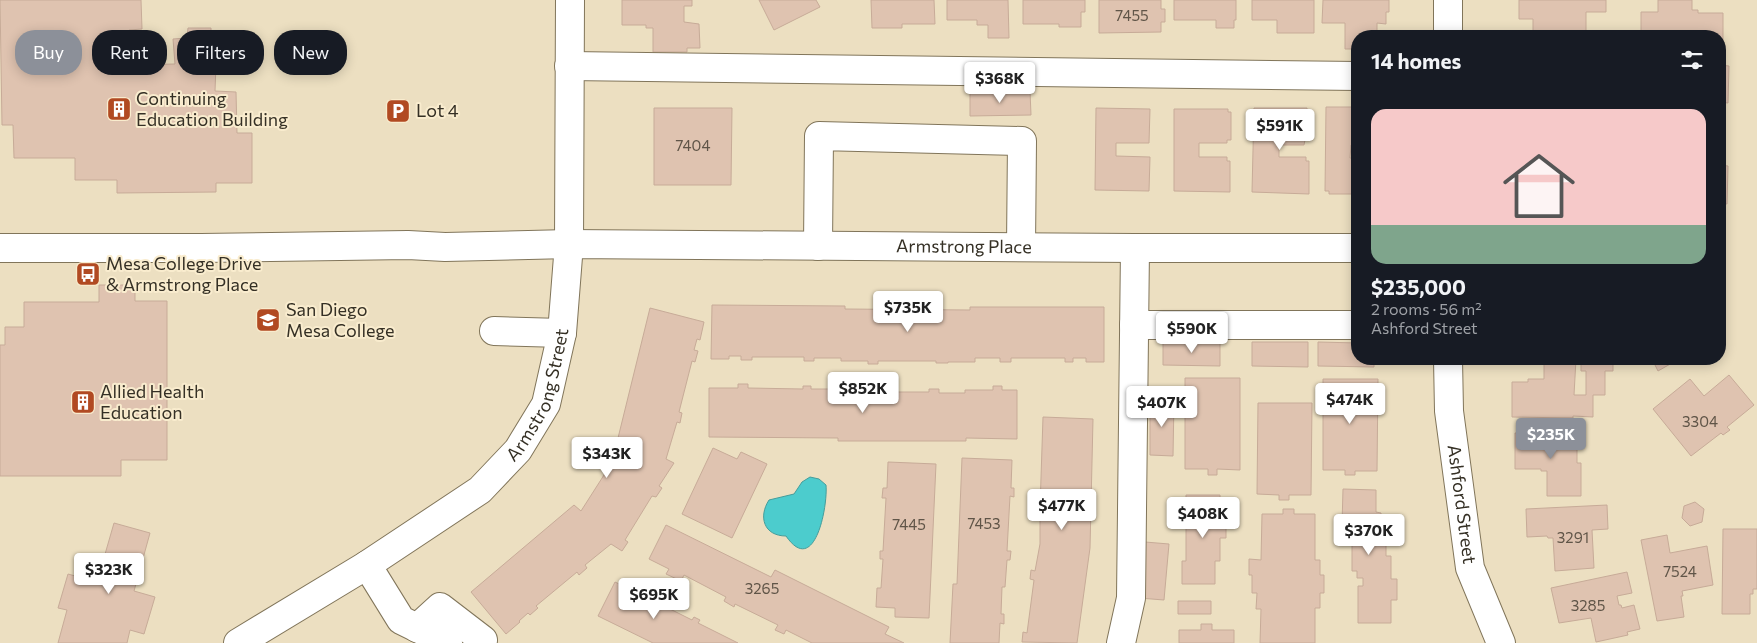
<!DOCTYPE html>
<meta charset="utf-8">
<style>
:root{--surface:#171b24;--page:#242831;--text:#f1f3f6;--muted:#9ea1a6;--accent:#8c9099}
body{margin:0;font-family:Commissioner,sans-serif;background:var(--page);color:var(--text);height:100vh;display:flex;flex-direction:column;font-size:19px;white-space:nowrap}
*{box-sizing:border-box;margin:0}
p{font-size:16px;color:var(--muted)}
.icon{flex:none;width:28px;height:28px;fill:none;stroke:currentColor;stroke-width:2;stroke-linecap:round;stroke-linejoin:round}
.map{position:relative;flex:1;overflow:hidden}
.details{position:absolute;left:1351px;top:30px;width:375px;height:335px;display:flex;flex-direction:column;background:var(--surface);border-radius:20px;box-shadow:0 2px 12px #0003}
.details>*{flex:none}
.banner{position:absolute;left:15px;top:30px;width:475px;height:45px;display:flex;gap:10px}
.price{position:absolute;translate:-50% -42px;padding:0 11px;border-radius:5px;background:#fff;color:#222;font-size:16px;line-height:32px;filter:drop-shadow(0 1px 2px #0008)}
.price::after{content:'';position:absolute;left:50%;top:30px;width:15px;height:11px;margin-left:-8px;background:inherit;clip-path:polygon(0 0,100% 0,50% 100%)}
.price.active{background:var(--accent);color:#fff}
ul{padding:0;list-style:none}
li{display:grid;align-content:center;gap:10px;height:265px;padding:0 20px}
li span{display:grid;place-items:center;height:155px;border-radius:15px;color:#555}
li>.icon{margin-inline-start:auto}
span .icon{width:90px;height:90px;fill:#fffc;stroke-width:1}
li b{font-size:21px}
h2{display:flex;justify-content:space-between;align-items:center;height:60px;padding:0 20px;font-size:21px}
.chip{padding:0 18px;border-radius:20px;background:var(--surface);box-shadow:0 2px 12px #0003;font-size:18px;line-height:45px}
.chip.active{background:var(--accent);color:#fff}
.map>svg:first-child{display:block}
</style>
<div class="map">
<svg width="1757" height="643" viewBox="0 0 1757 643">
<rect width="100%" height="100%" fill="#ecdfc1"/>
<path fill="#4ccccd" stroke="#459d9b" d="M810 477 819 479 826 485C828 505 815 578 786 536 764 536 758 517 769 500L794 494 802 482Z"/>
<path fill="#dfc3b0" stroke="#c7ab98" d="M0 0H141L142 29 129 30V65L175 64 173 39 187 38 188 28H211V64H216L215 91 236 92 237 133H252V183H216V192L117 193V180H75V158H14L13 125H2Z
M622 0H692V6H684V22L699 24 700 48H687V52H653V28H646V25H622Z
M759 0H816L820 7 774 30Z
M871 0H934L935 24H902V28H872Z
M947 0H1008L1009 38H988V25H977V20H947Z
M1023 0H1085V12H1081V27H1059V24H1023Z
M1099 0H1161V9H1165V22H1161V32L1099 33Z
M1174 0H1236V20H1234V28H1216V20H1174Z
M1252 0H1314V33H1277V20H1252Z
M1323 0H1389V12H1386V24L1377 23V36H1358V49H1345V23H1322Z
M1519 0H1606V12H1586V36H1533V19H1519Z
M1658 0H1692V10H1698V13H1723V49H1720V36H1643V35H1641V12H1658Z
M1720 65 1729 66 1728 103 1720 102Z
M1030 91 1031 115 970 116V92Z
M1326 107H1358V145H1351L1350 158H1358V194H1329V191H1325Z
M654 108H732L731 185H654Z
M1096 108 1150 109 1149 143H1116V156L1150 157 1149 191 1095 190Z
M1254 108H1307V114H1310L1309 140H1305L1304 145H1279V157H1306V161H1309V194L1252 192Z
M1174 109H1228V112H1231V140H1227V143H1199V157H1227V161H1230V192L1174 191Z
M1720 165 1728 166 1727 204 1720 203Z
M99 285H135V301H167V460H121V476H0V345H5V327H24V302H99Z
M712 305 845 306V309L970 310V307H1104V362H1086V358H1073V362H1065V358H1011V362H1000V358H975V362H948V363H936V361H878V364H868V361H841V358H814V361H804V357H752V360H741V356H729V359H711Z
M650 308 704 322 700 340 697 339 694 350 698 351 695 362 692 361 679 412 682 413 680 423 677 422 666 459 674 463 659 486 662 488 656 497 652 496 625 540 628 542 622 551 611 544 585 565 587 568 579 575 577 572 536 606 538 608 530 615 528 613 519 621 520 622 506 634 471 592 574 505 581 511 627 439 618 438Z
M1163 341 1220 342V366L1163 365Z
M1252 342H1308V367L1252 366Z
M1318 342 1358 343V359H1374V367L1318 366Z
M1544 359H1576L1574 395H1586V371H1581V359H1613V371H1605V395H1593V417L1573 416V418L1512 417V382H1528V379H1544Z
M1652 359H1679L1658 371Z
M1729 375 1754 405 1727 427 1730 430 1723 435 1721 433 1691 456 1653 409 1690 379 1704 396Z
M1185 378H1240V470L1217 469V475H1208V469H1185Z
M1323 379H1378L1377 471H1355V475H1345V470H1323Z
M738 384H748V388L803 389V386H811V389H839V392H866V388H875V392H929V389H939V393H965V390H993V386H1002V390H1017V439L966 438V441H838V438L709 437V388H738Z
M1150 400H1174L1173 456 1150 455Z
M1258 403H1312L1311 495H1289V500H1279V495L1257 494Z
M1043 417 1093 419 1090 548 1077 643 1022 642 1023 632 1027 633 1034 580 1030 579 1031 570 1035 571 1040 544V517H1036L1037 507 1040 508Z
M1515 433H1577V463H1581V496H1547V471H1541V469H1515Z
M713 448 737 459 741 452 767 464 732 538 682 514Z
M962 458 1012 460 1011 488H1014V497L1010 496 1007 551H1011L1010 560H1007L1005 587H1002L1001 614H1004V624L1000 623 999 643H950L953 584H957Z
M888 462 936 464 929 618 895 617V608L876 607 877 588H881L883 559H880V551H883L886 498H882L883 488H887Z
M1343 489 1376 490V512L1381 513V534H1386V556H1391V579H1397V600H1391V623H1358V586H1363V578H1357V571H1352V534H1347V527L1342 526Z
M1186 495H1220V517H1226V538H1220V561H1215V584H1182V561H1186Z
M1695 502 1704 509 1702 522 1690 526 1682 518 1684 506Z
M1607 505 1608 529 1592 530 1594 568 1555 571 1553 538H1548L1547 536 1527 537 1526 509Z
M1283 509H1294V514H1315V560H1320V575H1324V593H1320V608H1315V643H1260L1261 609H1256L1257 593H1252V575H1249V559L1261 560 1262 514H1283Z
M114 523 150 533 134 591 155 597 144 634 130 630 127 643H58L67 610 58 608 68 574 97 582Z
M666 525 771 577 775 570 889 627 885 634 904 643H812L786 630 784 634 775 630 778 625 735 604 734 607 724 601 726 597 684 575 681 581 666 574 669 569 649 559Z
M1723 529H1757V589H1753V594H1750V614H1722Z
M1667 535 1670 553 1707 546 1713 585 1682 591 1683 596H1681L1684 617 1657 621 1641 540Z
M1145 542 1169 544 1164 600 1139 598Z
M1627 572 1632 593 1617 596 1619 605H1621L1622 608 1634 605 1640 629 1627 632 1628 635 1596 642 1591 618 1559 623 1551 588Z
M615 582 640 594 642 591 648 594 646 597 692 620 694 617 700 620 698 623 738 643H653L598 616Z
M1178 601H1211V614H1178Z
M1201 624H1212V630H1234V643H1179V630H1201Z"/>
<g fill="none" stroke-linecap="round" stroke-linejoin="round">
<defs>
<g id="minor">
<path d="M1448 36V0"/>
<path d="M569 66 1358 76"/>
<path d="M818 246 819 136 1022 141 1021 247"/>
<path id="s1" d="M0 248H201L408 245 445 247 569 244 1135 248H1358"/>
<path d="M1134 325H1358"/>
<path d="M494 331 562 333"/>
<path id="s2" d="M1448 359 1449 411 1470 568 1501 643"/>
<path d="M367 565 401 620 448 643"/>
<path d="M417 628 440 607 483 640 481 643"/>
<path id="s3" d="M238 643 367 565 480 490 518 450 546 404 562 333 569 244 570 0"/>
<path d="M1121 643 1131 598 1135 248"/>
</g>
</defs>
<use href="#minor" stroke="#81755a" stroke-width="30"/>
<use href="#minor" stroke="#fff" stroke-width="28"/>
</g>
<defs>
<symbol id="building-square" viewBox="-11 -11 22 22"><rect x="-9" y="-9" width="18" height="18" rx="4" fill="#b14a22" stroke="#f9ecce"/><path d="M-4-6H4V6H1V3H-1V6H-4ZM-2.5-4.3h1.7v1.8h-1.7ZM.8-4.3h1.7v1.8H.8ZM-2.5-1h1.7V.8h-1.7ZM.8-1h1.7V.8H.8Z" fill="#fff"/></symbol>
<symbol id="parking-square" viewBox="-11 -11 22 22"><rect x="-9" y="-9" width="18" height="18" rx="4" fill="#b14a22" stroke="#f9ecce"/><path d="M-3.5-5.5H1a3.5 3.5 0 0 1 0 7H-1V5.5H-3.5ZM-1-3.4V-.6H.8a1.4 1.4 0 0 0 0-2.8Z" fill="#fff"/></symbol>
<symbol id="bus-square" viewBox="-11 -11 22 22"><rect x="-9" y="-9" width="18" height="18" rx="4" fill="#b14a22" stroke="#f9ecce"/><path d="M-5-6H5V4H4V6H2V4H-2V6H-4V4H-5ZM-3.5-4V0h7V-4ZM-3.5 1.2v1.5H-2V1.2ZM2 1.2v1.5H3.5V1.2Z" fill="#fff"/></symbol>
<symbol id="university-square" viewBox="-11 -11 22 22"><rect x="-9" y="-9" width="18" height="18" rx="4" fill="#b14a22" stroke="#f9ecce"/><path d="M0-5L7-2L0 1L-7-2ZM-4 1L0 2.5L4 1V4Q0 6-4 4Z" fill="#fff"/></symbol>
</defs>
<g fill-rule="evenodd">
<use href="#building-square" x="105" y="95" width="28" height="28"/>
<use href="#parking-square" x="384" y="97" width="28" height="28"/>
<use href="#bus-square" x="74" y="260" width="28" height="28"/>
<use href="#university-square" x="254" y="306" width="28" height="28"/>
<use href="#building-square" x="69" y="388" width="28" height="28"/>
</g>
<g text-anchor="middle" stroke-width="4" stroke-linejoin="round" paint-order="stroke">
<g font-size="15" fill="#605548">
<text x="1132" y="21">7455</text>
<text x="693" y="151">7404</text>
<text x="1700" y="427">3304</text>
<text x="984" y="529">7453</text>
<text x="909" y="530">7445</text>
<text x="1573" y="543">3291</text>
<text x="1680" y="577">7524</text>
<text x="762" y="594">3265</text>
<text x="1588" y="611">3285</text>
</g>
<g font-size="18" fill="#353025" stroke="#f9ecce" text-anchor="start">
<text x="136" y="105">Continuing<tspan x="136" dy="21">Education Building</tspan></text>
<text x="416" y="117">Lot 4</text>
<text x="106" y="270">Mesa College Drive<tspan x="106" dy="21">&amp; Armstrong Place</tspan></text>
<text x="286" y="316">San Diego<tspan x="286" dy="21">Mesa College</tspan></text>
<text x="100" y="398">Allied Health<tspan x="100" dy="21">Education</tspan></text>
</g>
<g font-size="18" fill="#353025" stroke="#f9ecce">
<text dy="6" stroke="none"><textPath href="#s1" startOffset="964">Armstrong Place</textPath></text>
<text dy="6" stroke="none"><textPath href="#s3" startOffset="401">Armstrong Street</textPath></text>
<text dy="6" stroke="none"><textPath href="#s2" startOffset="146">Ashford Street</textPath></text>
</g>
</g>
</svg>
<b class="price" style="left:1000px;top:104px">$368K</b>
<b class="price" style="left:1280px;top:151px">$591K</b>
<b class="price" style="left:908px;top:333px">$735K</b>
<b class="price" style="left:1192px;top:354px">$590K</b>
<b class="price" style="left:863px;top:414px">$852K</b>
<b class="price" style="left:1350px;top:425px">$474K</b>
<b class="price" style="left:1162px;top:428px">$407K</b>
<b class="price active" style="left:1551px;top:460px">$235K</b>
<b class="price" style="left:607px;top:479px">$343K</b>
<b class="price" style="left:1062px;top:531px">$477K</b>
<b class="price" style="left:1203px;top:539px">$408K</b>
<b class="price" style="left:1369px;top:556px">$370K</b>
<b class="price" style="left:109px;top:595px">$323K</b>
<b class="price" style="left:654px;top:620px">$695K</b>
<div class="banner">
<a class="chip active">Buy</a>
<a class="chip">Rent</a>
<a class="chip">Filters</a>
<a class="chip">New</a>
</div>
<section class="details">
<h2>14 homes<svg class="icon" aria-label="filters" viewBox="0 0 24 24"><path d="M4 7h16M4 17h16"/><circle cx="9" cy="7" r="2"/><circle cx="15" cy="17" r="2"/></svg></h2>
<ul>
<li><span style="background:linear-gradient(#f6c9c9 75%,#7fa58c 0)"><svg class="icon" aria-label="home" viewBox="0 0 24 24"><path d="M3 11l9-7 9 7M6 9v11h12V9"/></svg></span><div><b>$235,000</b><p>2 rooms · 56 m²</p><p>Ashford Street</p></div></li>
</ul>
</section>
</div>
